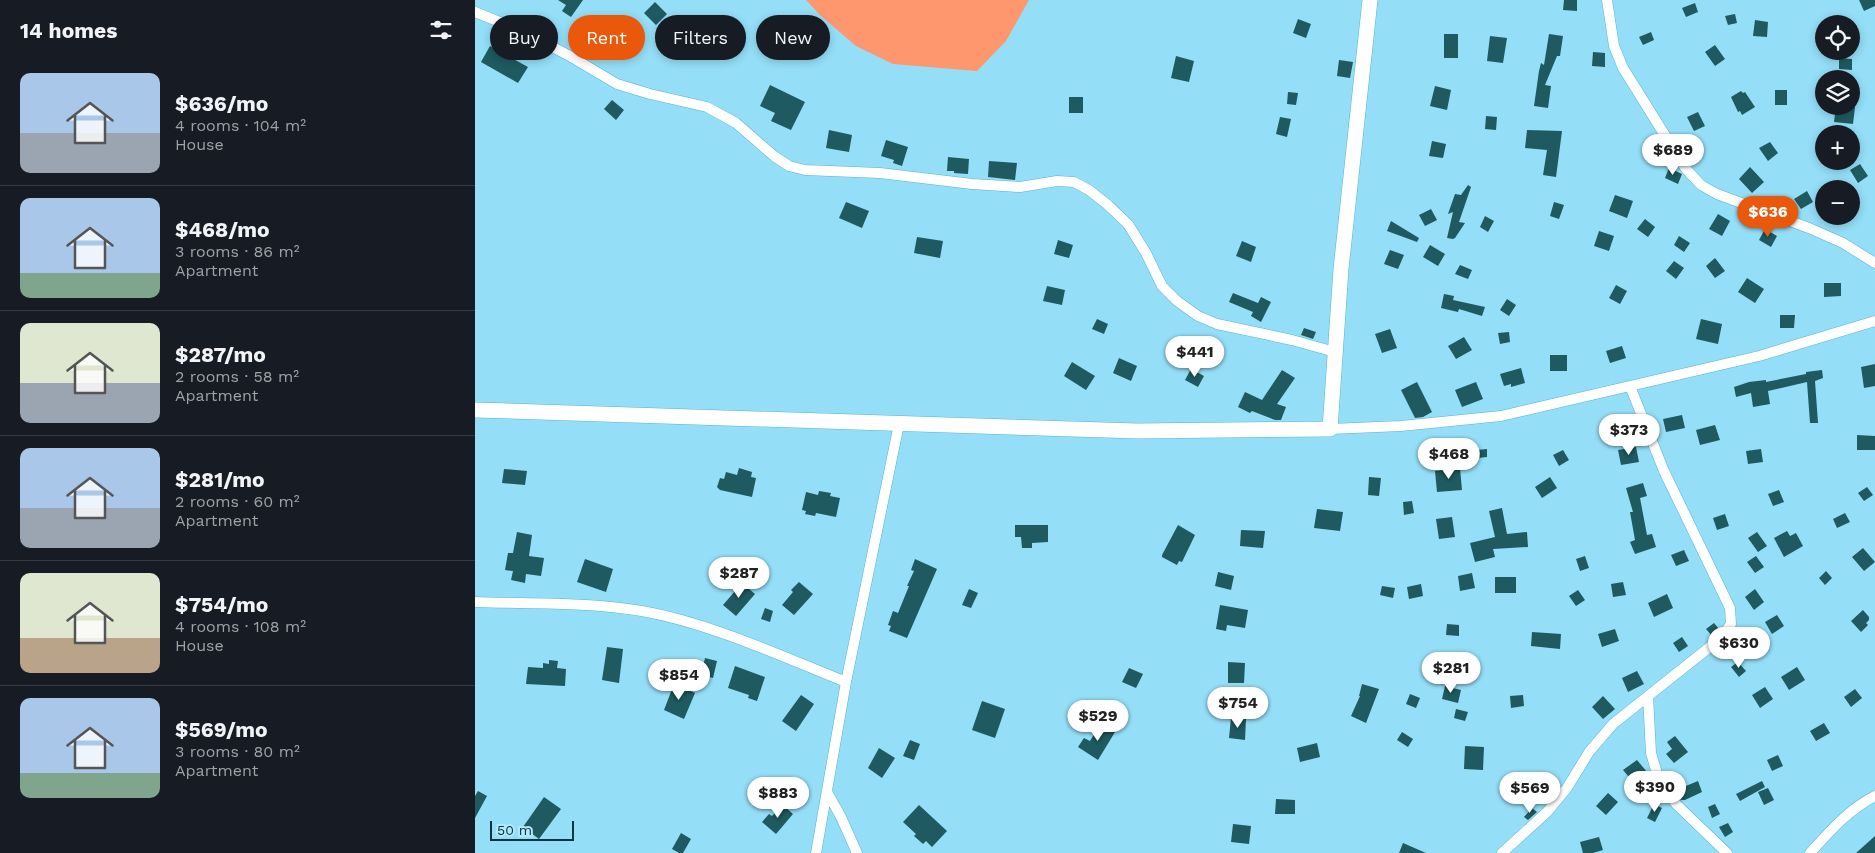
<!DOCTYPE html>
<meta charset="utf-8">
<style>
:root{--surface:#171b24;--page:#20242c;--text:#f1f3f6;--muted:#9ea1a6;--line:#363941;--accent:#ea580c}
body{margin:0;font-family:"Work Sans",sans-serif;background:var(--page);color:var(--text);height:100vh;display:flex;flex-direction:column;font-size:19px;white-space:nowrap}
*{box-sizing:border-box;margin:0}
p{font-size:16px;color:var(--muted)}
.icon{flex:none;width:28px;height:28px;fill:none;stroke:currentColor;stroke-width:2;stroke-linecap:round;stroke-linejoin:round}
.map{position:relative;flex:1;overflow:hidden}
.side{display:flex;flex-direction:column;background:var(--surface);width:475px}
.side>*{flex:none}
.guide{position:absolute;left:15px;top:15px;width:475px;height:45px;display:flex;gap:10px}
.buttons{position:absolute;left:1340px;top:15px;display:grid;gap:10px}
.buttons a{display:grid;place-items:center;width:45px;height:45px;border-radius:50%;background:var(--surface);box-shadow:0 2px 8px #0003;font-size:25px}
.scale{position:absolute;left:15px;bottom:12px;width:84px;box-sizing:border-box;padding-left:5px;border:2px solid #083541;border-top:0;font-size:14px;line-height:18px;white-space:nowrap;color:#083541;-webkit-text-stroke:4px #b2e8fb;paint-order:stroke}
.price{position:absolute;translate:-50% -42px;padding:0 11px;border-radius:18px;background:#fff;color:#222;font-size:16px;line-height:32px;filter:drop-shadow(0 1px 2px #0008)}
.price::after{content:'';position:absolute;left:50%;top:30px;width:15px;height:11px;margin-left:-8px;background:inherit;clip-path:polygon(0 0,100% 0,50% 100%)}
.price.current{background:var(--accent);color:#fff}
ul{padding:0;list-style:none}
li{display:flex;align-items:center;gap:15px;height:125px;padding:0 20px}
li+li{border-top:1px solid var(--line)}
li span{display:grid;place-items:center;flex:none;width:140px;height:100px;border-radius:10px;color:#555}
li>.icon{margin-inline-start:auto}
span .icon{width:60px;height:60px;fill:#fffc;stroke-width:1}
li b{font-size:21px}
h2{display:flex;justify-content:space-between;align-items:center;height:60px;padding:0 20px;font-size:21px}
.chip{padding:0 18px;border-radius:22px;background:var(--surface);box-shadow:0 2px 8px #0003;font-size:18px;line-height:45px}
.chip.current{background:var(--accent);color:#fff}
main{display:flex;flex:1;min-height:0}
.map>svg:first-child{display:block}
</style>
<main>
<section class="side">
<h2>14 homes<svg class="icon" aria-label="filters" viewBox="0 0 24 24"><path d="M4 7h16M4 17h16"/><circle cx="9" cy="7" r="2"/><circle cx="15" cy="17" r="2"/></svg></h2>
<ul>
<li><span style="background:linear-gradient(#a9c7e8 60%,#9aa5b1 0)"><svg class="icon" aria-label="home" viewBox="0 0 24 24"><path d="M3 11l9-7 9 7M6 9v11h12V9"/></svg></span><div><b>$636/mo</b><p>4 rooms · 104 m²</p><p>House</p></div></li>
<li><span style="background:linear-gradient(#a9c7e8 75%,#7fa58c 0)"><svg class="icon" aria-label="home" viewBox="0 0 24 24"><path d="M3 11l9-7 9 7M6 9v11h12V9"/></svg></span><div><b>$468/mo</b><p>3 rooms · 86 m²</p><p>Apartment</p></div></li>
<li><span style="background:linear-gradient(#dfe7d0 60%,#9aa5b1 0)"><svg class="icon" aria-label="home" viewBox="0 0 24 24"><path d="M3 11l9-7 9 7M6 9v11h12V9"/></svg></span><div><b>$287/mo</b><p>2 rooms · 58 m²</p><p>Apartment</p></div></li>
<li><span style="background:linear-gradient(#a9c7e8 60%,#9aa5b1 0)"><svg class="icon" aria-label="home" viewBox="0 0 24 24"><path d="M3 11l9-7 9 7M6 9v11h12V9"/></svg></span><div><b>$281/mo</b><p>2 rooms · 60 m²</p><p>Apartment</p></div></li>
<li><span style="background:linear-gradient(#dfe7d0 65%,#b9a48a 0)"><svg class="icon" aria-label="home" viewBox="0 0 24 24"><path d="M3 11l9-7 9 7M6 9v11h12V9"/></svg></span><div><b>$754/mo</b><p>4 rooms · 108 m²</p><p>House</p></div></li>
<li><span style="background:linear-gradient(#a9c7e8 75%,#7fa58c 0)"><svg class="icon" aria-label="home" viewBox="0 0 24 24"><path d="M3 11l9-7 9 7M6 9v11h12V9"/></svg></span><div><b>$569/mo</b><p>3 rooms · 80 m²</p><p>Apartment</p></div></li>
</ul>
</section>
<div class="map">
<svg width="1400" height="853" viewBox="0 0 1400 853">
<rect width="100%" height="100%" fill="#94def7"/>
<path fill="#fe966e" d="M331 0H554L531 41 502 71 418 64 381 46 345 15Z"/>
<path fill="#1e5a5f" d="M83 0H108L96 17 87 11 91 5Z
M1089 0H1102V11L1088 10Z
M1384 0H1400V6L1389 11Z
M180 2 192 14 181 25 169 13Z
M1220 3 1223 12 1211 17 1207 8Z
M1260 14 1262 23 1253 25 1250 16Z
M823 19 836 24 831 38 818 33Z
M1280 20 1293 22 1292 37 1278 36Z
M1176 32 1179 40 1168 45 1164 37Z
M969 34H983V58H969Z
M1074 34 1088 36 1085 56H1082L1070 85 1076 86 1073 108 1059 106 1064 71 1066 63 1069 65Z
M1015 36 1032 38 1028 63 1012 61Z
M1240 45 1250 59 1240 66 1230 52Z
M15 46 53 67 43 83 6 62Z
M1118 52 1130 53V67L1117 66Z
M701 56 719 61 714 82 696 78Z
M1364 58 1377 59V70L1364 69Z
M864 60 878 62 875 78 862 76Z
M295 85 330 102 316 130 296 121 300 113 285 106Z
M960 86 976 90 972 110 955 106Z
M1300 90H1312V105H1300Z
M1266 91 1268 93 1270 92 1280 107 1267 115 1265 111 1263 112 1256 97Z
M813 92 823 93 821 105 812 104Z
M594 97H608V113H594Z
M137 100 149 110 141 120 129 109Z
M1361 106 1380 107 1378 124 1359 122Z
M1223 112 1230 126 1219 131 1212 117Z
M1011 116 1022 117 1021 130 1010 129Z
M805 117 816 119 812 137 801 134Z
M354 130 377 135 374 152 351 148Z
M1052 130 1087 131 1081 177 1068 175 1072 150 1050 148Z
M411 140 433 147 427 166 418 163 419 160 406 156Z
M957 141 971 144 968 158 954 156Z
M1295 142 1303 153 1293 161 1284 148Z
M473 157 494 159 493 174 479 173V171H472Z
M514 161 542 163 540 180 513 177Z
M1385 164 1393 176 1383 183 1375 170Z
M1275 167 1289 182 1277 193 1264 179Z
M1194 168 1207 174 1203 184 1190 178Z
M993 185 996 187 984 222 990 223 980 238 978 239 972 238 978 212 973 214 980 194 986 195Z
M1332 191 1338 202 1326 209 1319 199Z
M1140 195 1158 201 1152 218 1134 211Z
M371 202 394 211 387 228 364 218Z
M1079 202 1089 205 1084 219 1075 216Z
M956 209 962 220 950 226 944 215Z
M1243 214 1255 221 1247 236 1234 229Z
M1010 216 1019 221 1013 232 1005 227Z
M1170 219 1180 227 1173 237 1162 229Z
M916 221 944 238 942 242 912 231Z
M1290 229 1302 236 1296 247 1284 240Z
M1124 231 1139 236 1134 251 1119 246Z
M1204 236 1215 243 1209 252 1199 245Z
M442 237 468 241 465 258 439 253Z
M583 240 598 245 594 258 579 254Z
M767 241 781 247 776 262 761 256Z
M955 245 970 254 963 266 948 257Z
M915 250 929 255 923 269 909 264Z
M1240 258 1250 271 1240 278 1231 266Z
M1199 261 1209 268 1201 279 1191 271Z
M985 265 997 270 993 279 980 274Z
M1272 278 1289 289 1280 303 1263 292Z
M1349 283H1366V296L1349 297Z
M1141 285 1152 291 1145 304 1134 298Z
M572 286 590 290 587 305 568 301Z
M758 293 783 303 786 297 796 302 786 322 776 316 778 312 754 302Z
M969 294 979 296 978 300 1010 307 1007 316 984 309 983 312 966 308Z
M1032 299 1041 305 1034 316 1025 310Z
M1305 315H1320L1319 328H1305Z
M622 319 633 324 629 334 617 329Z
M1226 319 1247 324 1243 344 1221 339Z
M829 328 841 332 838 339 826 335Z
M915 329 922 348 907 353 900 334Z
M1034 332 1035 342 1025 344 1023 333Z
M989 337 997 350 981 359 973 346Z
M703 343 712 350 705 357 697 350Z
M1147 346 1151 358 1135 363 1131 351Z
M1075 355H1092V371H1075Z
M644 358 662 366 656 381 638 373Z
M597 362 620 376 611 390 589 376Z
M1400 364V386L1389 388 1386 367Z
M1046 368 1050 383 1036 387V384L1029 386 1025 374Z
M716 369 729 376 723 387 710 380Z
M807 370 820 378 802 404 811 407 806 420H800L777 411 775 413 763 407 770 392 787 400Z
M1347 370 1348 378 1340 381 1343 423H1335L1332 382 1293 391 1295 404 1278 407 1276 393 1261 397 1259 387 1274 382 1291 380V382L1331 374V372Z
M942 382 957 412 948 417 940 418 926 390Z
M1001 382 1008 399 987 407 980 390Z
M1207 415 1210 428 1191 432 1188 419Z
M1240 425 1245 440 1225 445 1221 430Z
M1382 435 1400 436V450H1382Z
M1161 447 1164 462 1146 465 1143 450Z
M1012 449V457L1003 458 1002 450Z
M1286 449 1288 462 1273 464 1271 451Z
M1088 450 1094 460 1084 466 1078 455Z
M264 468 277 472 276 477 281 478 277 497 245 490 242 487 245 478 249 479 251 472 262 475Z
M985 468 987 490 962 492 960 471Z
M29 469 52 471 50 485 27 483Z
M894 477 906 478 904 496 893 495Z
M1075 477 1082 488 1067 498 1060 487Z
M1168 483 1172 496 1165 498 1172 535 1177 534 1181 547 1160 554 1155 542 1160 540 1155 512H1158L1151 488Z
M1392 487 1398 495 1389 501 1383 493Z
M1304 490 1309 502 1298 506 1293 494Z
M344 491 356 493 355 496 365 498 361 517 341 513 340 516 330 514 331 511 327 510 331 492 343 495Z
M937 501 939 513 929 515 928 502Z
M1027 508 1032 534 1052 532 1053 547 1018 549 1020 557 1000 562 995 543 1020 537 1014 511Z
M842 509 868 512 865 531 839 528Z
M1370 513 1375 522 1362 528 1358 519Z
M1250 514 1254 526 1242 530 1238 518Z
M977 517 980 537 964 539 961 519Z
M540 525H573V542L557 543V548H547L546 537H540Z
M703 525 720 535 707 562 704 561 702 565 687 557V555Z
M766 530 790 531 788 548 765 546Z
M1312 531 1315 536 1321 533 1328 546 1309 557 1299 538Z
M42 532 57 535 54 556 69 558 66 576 51 574 50 583 36 580 38 571 30 570 33 553H38Z
M1282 532 1292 546 1283 552 1273 538Z
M1388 548 1400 562 1389 571 1377 557Z
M1209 550 1214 561 1201 566 1196 555Z
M1110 556 1114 568 1105 571 1101 559Z
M1281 556 1289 567 1280 573 1272 562Z
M110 559 138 569 131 592 102 582Z
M440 559 462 569 432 638 414 631 416 626 413 625 418 611 423 613 434 586H432L439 571 436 570Z
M1351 571 1357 578 1350 585 1344 578Z
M743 572 759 576 756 590 740 586Z
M997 573 1000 588 985 591 983 576Z
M1020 577H1041V593H1020Z
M324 582 338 594 319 615 307 605 318 592 316 590Z
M1148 582 1151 595 1138 597 1136 584Z
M267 583 280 594 261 616 248 605Z
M946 584 948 596 934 599 932 587Z
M907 586 920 588 918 598 905 595Z
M494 589 503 593 496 608 487 605Z
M1280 589 1289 602 1279 610 1270 597Z
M1103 590 1110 600 1101 606 1094 596Z
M1192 594 1198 608 1179 617 1173 603Z
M745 605 773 610 770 628 752 625 751 631 741 629Z
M290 608 298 611 295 622 286 619Z
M1388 610 1394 617V620L1391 623 1393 625 1386 632 1376 621Z
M1302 615 1309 626 1297 634 1290 622Z
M1239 623 1244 629 1237 636 1231 629Z
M972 624 984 625V636L971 635Z
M1140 629 1144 641 1127 647 1123 634Z
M1057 632 1086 634 1085 649 1056 646Z
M1207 637 1213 646 1204 652 1198 643Z
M132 647 148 649 144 683 127 680Z
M230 658 242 661 238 678 226 675Z
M74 660 83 661 82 668 91 669 90 686 51 684 53 667 68 668V663L74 664Z
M753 662 770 663 769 683H753Z
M1263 662 1271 671 1264 677 1256 667Z
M260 666 290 677 282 701 273 698 274 695 253 688Z
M1322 667 1330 680 1314 690 1306 677Z
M654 668 668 674 661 688 647 682Z
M1162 671 1169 684 1153 692 1147 678Z
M199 684 220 693 209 719 189 710Z
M887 684 904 689 891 723 876 716 885 696H884Z
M970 686 986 690 983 703 967 699Z
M1290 687 1298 699 1285 708 1277 695Z
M1380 689 1387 698 1376 707 1369 697Z
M935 694 945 698 941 708 931 704Z
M326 695 339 704 321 731 307 721Z
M1048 695 1049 706 1036 708 1035 696Z
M1128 696 1140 709 1128 719 1117 707Z
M507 701 530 709 520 738 497 730Z
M981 709 993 712 990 721 979 718Z
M756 718 771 719 770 740 754 738Z
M626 723 640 732 623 760 603 747 609 738 615 741Z
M1349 723 1355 733 1341 741 1335 731Z
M927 732 938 739 933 747 922 740Z
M1200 736 1213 752 1199 763 1191 754 1197 749 1192 742Z
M435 740 445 744 439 760 428 756Z
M842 743 845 757 825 762 822 748Z
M990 746 1009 747 1008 770 989 769Z
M404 748 420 758 407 778 393 768Z
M1303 755 1308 766 1297 771 1292 760Z
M1162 760 1172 772 1159 783 1148 770Z
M1223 781 1227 792 1210 800H1206L1199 789 1206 787V788Z
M1287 781 1290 787 1265 801 1261 794Z
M1293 788 1299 800 1289 805 1283 792Z
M3 791 12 796 0 818V796Z
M1133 793 1143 802 1131 815 1121 806Z
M69 797 86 809 64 839 48 827Z
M801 799 820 800V814H800Z
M1179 804 1187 808 1180 822 1172 818Z
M1240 804 1245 814 1237 818 1233 807Z
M308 805 318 814 301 834 287 822 294 814 297 816Z
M444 805 472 831 457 847 451 841 448 844 439 836 441 834 428 822Z
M1057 808 1062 812 1053 820 1049 817Z
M1253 823 1258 832 1250 837 1244 827Z
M758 824 776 826 774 844 756 842Z
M206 833 216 839 208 853H204L197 849Z
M1400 836V853H1381Z
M1124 837 1128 850 1118 853H1108L1105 842Z
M928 843 951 853H924Z"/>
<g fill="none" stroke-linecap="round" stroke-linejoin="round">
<defs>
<path id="street" d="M1132 0 1139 46 1148 68 1211 169 1226 185 1242 194 1334 228 1368 243 1400 263
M0 12 47 31 93 55 142 84 175 94 232 107 261 123 299 156 314 166 330 170 405 173 497 184 545 187 582 181 599 182 614 190 633 205 653 224 671 253 687 286 702 301 723 316 742 324 817 340 860 352
M855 429 926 426 1026 416 1284 356 1400 321
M0 602C55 604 112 602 167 611 235 623 306 656 371 682
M1173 696 1176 753 1183 777 1201 804 1252 853
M352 792 366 817 382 853
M341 853 371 682 424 424
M1027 853 1072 812 1092 788 1114 752 1138 724 1246 638 1256 624 1255 608 1189 471 1155 386
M1335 853C1355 831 1373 810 1400 796"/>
<path id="secondary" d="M0 410 662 431 855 429 866 269 895 0"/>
</defs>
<use href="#street" stroke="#53b5d4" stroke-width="11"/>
<use href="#secondary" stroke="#53b5d4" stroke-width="16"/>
<use href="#street" stroke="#fff" stroke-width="10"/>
<use href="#secondary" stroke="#fff" stroke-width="15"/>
</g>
</svg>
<div class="buttons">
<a><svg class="icon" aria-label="locate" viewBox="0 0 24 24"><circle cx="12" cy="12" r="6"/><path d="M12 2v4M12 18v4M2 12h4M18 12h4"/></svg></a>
<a><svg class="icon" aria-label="layers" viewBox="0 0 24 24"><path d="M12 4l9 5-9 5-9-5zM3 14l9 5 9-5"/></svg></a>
<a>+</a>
<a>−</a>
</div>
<div class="scale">50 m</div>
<b class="price" style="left:1198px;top:176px">$689</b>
<b class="price current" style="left:1293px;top:238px">$636</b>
<b class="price" style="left:720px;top:378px">$441</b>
<b class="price" style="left:1154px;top:456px">$373</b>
<b class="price" style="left:974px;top:480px">$468</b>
<b class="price" style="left:264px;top:599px">$287</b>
<b class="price" style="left:1264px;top:669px">$630</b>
<b class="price" style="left:976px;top:694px">$281</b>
<b class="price" style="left:204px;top:701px">$854</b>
<b class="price" style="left:763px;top:729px">$754</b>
<b class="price" style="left:623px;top:742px">$529</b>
<b class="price" style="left:1180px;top:813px">$390</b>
<b class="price" style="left:1055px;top:814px">$569</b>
<b class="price" style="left:303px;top:819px">$883</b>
<div class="guide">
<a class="chip">Buy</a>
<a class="chip current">Rent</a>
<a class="chip">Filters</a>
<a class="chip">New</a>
</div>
</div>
</main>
